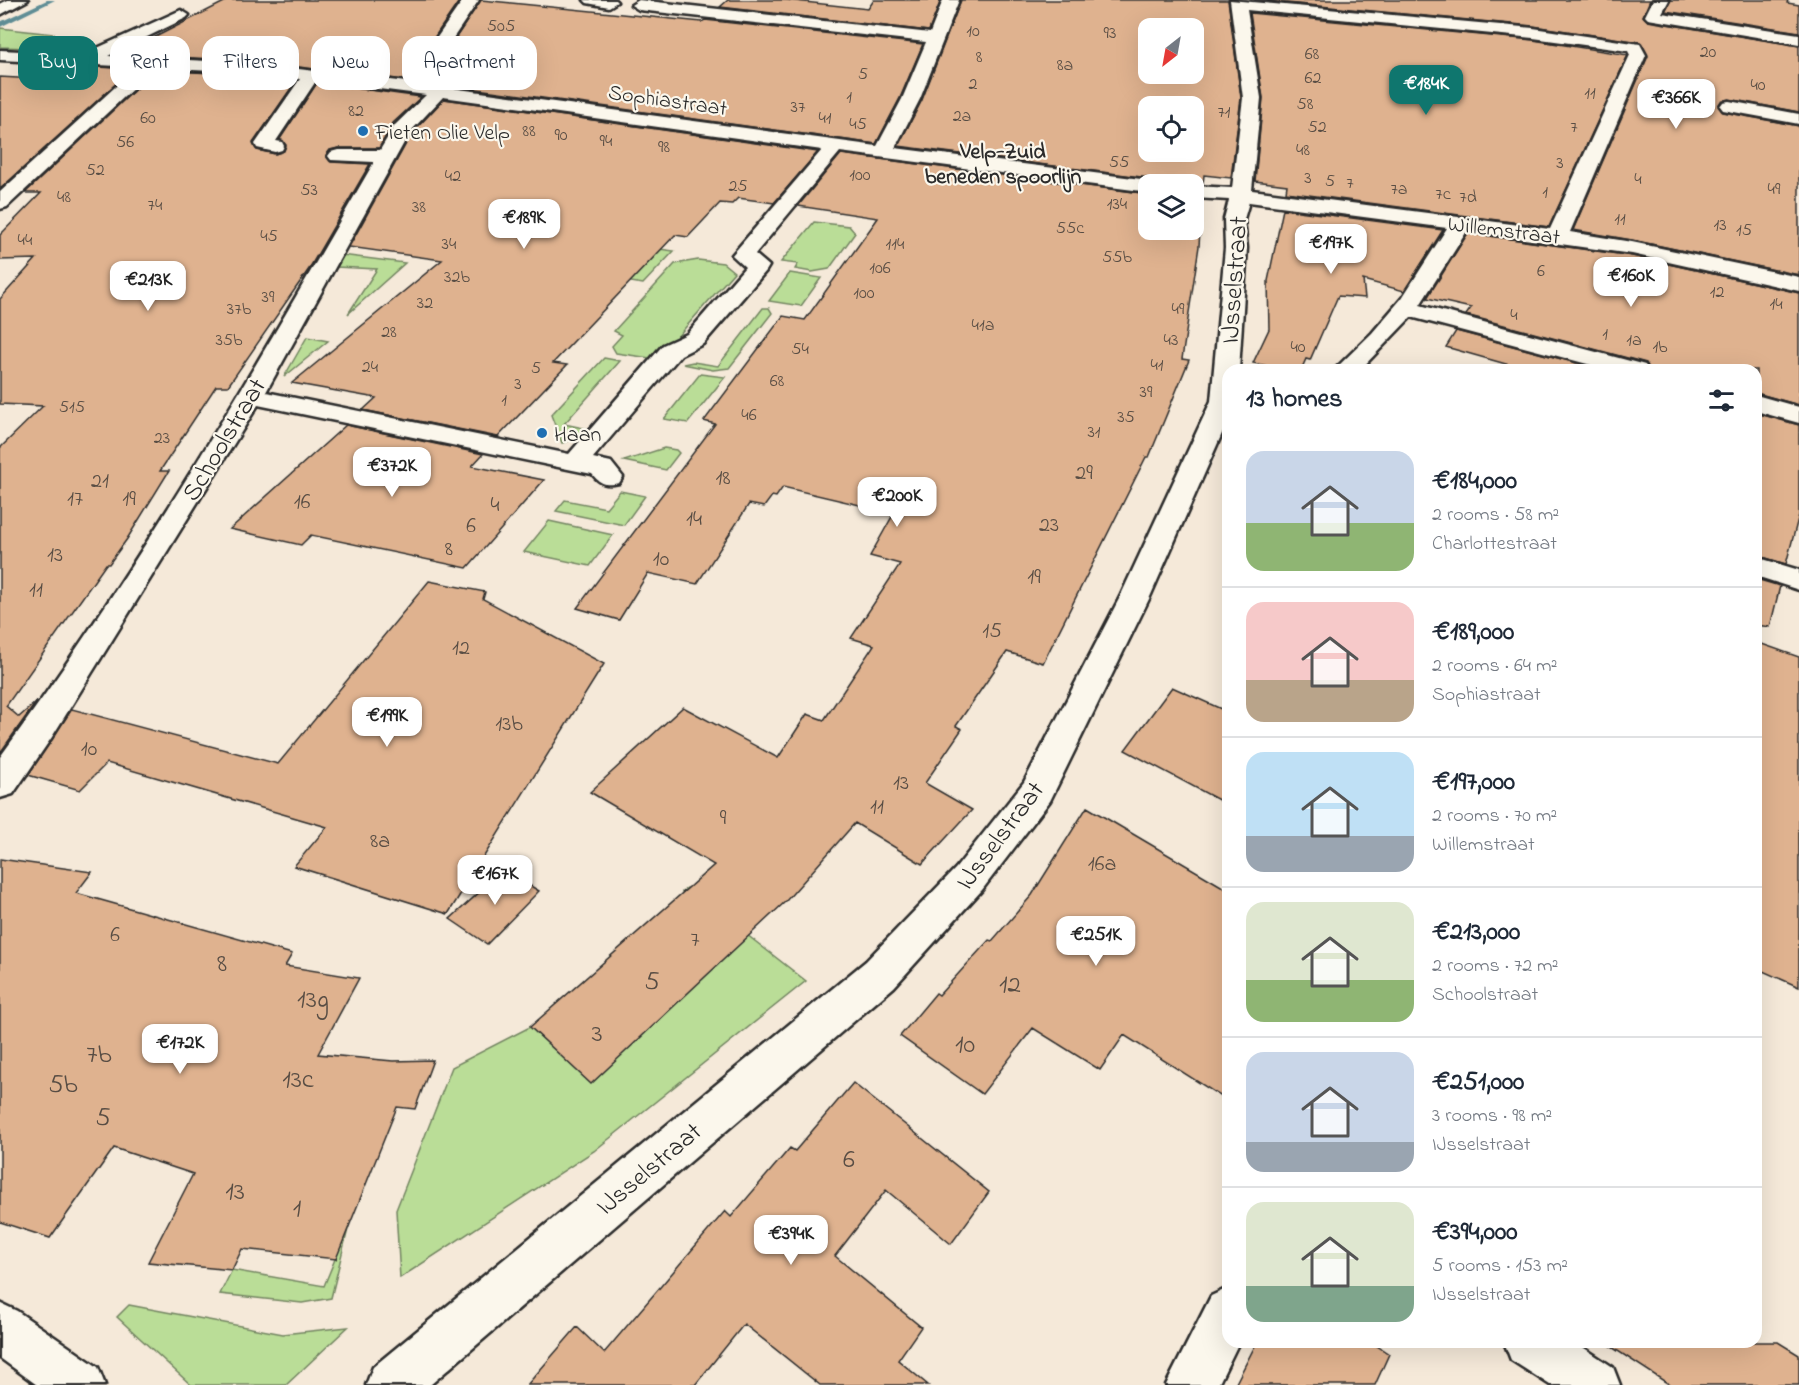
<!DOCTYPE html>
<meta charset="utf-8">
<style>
:root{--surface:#fff;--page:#f6f6f7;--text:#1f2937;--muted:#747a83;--line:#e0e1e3;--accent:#0f766e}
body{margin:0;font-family:"Indie Flower",sans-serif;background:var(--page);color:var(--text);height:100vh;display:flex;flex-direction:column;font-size:22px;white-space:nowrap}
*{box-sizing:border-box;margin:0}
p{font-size:20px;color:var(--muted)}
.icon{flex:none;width:33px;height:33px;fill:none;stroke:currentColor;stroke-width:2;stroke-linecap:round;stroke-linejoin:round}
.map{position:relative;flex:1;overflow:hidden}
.side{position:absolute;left:1222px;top:364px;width:540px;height:984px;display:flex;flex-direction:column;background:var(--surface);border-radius:18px;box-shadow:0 6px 24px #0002}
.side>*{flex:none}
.top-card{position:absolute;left:18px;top:36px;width:570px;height:54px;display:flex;gap:12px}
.needle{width:39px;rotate:211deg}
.tools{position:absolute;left:1138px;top:18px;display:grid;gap:12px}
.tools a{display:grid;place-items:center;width:66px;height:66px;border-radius:12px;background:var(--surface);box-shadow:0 6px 24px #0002;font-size:30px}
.price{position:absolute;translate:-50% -51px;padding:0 14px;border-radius:12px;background:#fff;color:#222;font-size:20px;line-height:39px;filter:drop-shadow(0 2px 3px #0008)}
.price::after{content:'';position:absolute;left:50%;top:36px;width:18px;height:14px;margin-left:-9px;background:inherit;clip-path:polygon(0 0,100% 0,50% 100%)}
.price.active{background:var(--accent);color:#fff}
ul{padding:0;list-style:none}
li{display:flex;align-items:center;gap:18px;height:150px;padding:0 24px}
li+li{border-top:2px solid var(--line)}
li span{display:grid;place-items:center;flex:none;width:168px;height:120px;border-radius:18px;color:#555}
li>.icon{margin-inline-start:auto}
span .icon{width:72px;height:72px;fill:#fffc;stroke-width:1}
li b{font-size:26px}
h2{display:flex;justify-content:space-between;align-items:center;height:72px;padding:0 24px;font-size:26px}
.pill{padding:0 21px;border-radius:18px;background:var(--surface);box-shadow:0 6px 24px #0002;font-size:21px;line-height:54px}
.pill.active{background:var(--accent);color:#fff}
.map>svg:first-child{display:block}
</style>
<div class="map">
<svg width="1799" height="1385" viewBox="0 0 1799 1385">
<rect width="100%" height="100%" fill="#f5e9d9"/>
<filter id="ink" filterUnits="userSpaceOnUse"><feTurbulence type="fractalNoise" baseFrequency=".0167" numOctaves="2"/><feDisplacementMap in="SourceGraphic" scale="12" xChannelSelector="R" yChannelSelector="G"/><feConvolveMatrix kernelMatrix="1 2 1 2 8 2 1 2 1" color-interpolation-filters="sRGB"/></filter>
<g filter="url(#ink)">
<path fill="#badd97" stroke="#728461" stroke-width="1.5" d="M0 28 53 34 29 48 0 47Z
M814 222 849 226 855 233 829 269 812 272 795 269 798 264 781 262Z
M594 240 674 251 643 284 564 271Z
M341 255 405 263 348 314 377 269 336 267Z
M698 260 723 263 734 272 670 345 657 349 650 358 616 353 612 346 622 335 614 331 675 264Z
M790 273 821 278 801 306 769 301Z
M763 308H769L772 313 729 368 713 370 683 364 693 362 718 366Z
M307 337 328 341 284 377Z
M604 358 620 361 564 424 588 429 580 437 562 443 551 415Z
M700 374 725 377 688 423 664 419Z
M664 448 676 450 679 453 666 470 624 461Z
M620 491 645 496 624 525 556 511 565 500 606 508Z
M549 521 613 535 590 566 524 552Z
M687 888 806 981 594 1151 400 1278 396 1210 452 1067 530 1027 591 1083 743 939 682 892Z
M349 1225 331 1298 302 1303 220 1294 232 1270 324 1286Z
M129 1305 283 1334 348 1327 286 1385H191L117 1317Z"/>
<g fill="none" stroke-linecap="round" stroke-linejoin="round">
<path fill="#5e8d95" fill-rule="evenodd" d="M47 0H55L0 27V22Z"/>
</g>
<path fill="#dfb28f" stroke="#2b2b2b" stroke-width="1.5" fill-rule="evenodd" d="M228 0H460L405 80 249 61 122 54Z
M481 0 702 22 705 20 923 44 900 98 876 144 426 82Z
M728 0H786L868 9 874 0H941L929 31 720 7Z
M961 0H1228L1241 98 1231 178 1204 175 1203 184H1160L1149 178 898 146 922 100ZM1149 28H1194V74H1149ZM1149 106H1194V152H1149Z
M1254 0H1650L1643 16 1648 21 1799 46V112L1729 99 1721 101 1718 106 1723 112 1799 126V275L1632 240 1573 230 1648 56 1640 42 1533 26Z
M1671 0H1788L1787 3 1799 5V32L1665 11Z
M1250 13 1533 40 1628 55 1549 227 1286 192 1287 185 1255 181 1263 98Z
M98 67 132 69 0 189V77L72 81Z
M156 70 249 75 296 81 253 143 257 150 275 154 284 151 286 145 280 139 317 83 421 97 393 123 379 148H338L330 150 326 155 331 162 370 164 309 269 228 386H216L160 471H169L127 539 109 564H106L6 706 19 717 37 701 0 753V448L43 406 0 404V299L36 259 0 260V235L41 193H25Z
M444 99 818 152 774 203 738 198 732 204 720 203 688 237 675 235 553 363 567 365 498 437 363 410 376 398 292 383 442 260 349 247 412 133Z
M841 154 1149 194V230H1194V200L1202 201 1199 246 1182 359 1189 360 1149 457H1146L1043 663 1007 652 956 726 962 729 925 783 972 810 922 864 855 823 786 901 591 1084 530 1027 714 865 590 792 683 707 778 758 807 714 824 720 874 645 851 638 900 564 870 556 894 513 783 487 776 497 772 496 764 507 749 504 697 584 648 573 619 620 577 608 715 424 704 421 783 316 805 320 878 218 798 206Z
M1283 209 1443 230 1404 291 1363 280 1365 298 1338 296 1310 360 1306 359 1301 370H1288L1253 363 1269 329 1268 281Z
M1468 233 1632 256 1799 293V405L1756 393V370H1650L1646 363 1466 315 1471 308 1427 298Z
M1456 331 1603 370H1527L1446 347Z
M1756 413 1799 425V515L1786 564 1756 555Z
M346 425 483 454 472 466 544 480 467 568 311 535 301 545 230 529Z
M1756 579 1780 586 1770 627 1756 625Z
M429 581 485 592 483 599 604 664 448 914 294 866 327 827 107 763 80 790 28 775 72 709 278 764Z
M1756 642 1799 657V987L1756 968Z
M1172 687 1228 712V805L1125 750Z
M1087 807 1228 890V1101L1124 1035 1100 1070 1033 1028 982 1094 900 1036 936 993 939 995 989 940 992 941 1032 895Z
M0 859 92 872 76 893 292 954 285 966 359 978 318 1054 393 1061 433 1060 415 1109 397 1107 336 1259 242 1249 232 1270 148 1262 193 1174 114 1148 50 1238 0 1222Z
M504 870 539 891 487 944 450 919Z
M853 1083 989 1192 951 1244 886 1190 835 1256 921 1327 898 1360 928 1385H820L744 1324 695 1385H527L577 1327 604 1353 725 1211 731 1217 790 1148 795 1151Z
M1257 1342H1371L1389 1354 1375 1385H1235Z
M1604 1342H1778L1799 1355V1385H1670Z"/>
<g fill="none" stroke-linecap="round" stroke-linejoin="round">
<defs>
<path id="minor" d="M8 0H28L0 15V4Z
M463 0H479L422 84 877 146 902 99 926 42 639 10 631 5 639 0 930 33 943 0H959L920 99 895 148 1149 180 1158 184H1149V192L840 152 755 254 769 266 766 271 703 344 681 355 593 458 611 462 623 477 619 483C606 486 600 484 592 474L258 405 52 737 13 794 0 798V757C139 568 257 365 374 162L331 160 328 156 331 152 338 150H380L395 125 426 95 316 81 276 141 282 142 284 146 282 150 275 152 257 148 255 144 300 79 249 73 155 68 7 207 0 209V192L137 67 0 60V50L84 54 181 10 189 15 186 18 108 56 249 63 406 82ZM443 97 822 150 732 255 745 267 687 334 663 345 569 454 266 392 410 132Z
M584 0H615L617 2 609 7 587 3Z
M1230 0 1533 28 1640 44 1646 55 1570 232 1632 242 1799 277V291L1632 254 1467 231 1420 305 1645 365 1648 370H1610L1411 317 1360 370H1334L1372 333 1402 298 1447 228 1249 202 1244 219 1247 248 1239 370H1228V420L1150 597 1050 801 982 890 894 987 430 1385H366L373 1367 866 961 956 868 1024 782 1120 597 1211 401 1225 248 1224 219 1229 200 1194 198V186L1232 188 1243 98ZM1247 10 1533 38 1628 51 1630 55 1550 229 1252 190 1261 98Z
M1653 0H1669L1662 13 1799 34V44L1648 19 1645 16Z
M1729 101 1799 114V124L1723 110 1720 106 1723 102Z
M1756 395 1799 407V423L1756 411Z
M1756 557 1799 570V590L1756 576Z
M1228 1288V1342H1239L1218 1385H1166L1211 1296Z
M0 1303 17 1311 98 1367 105 1385H37L0 1358Z
M1504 1342H1575L1613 1367 1620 1385H1550L1511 1360Z"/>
</defs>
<use href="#minor" stroke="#2b2b2b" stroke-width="5"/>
<use href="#minor" fill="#fbf7ec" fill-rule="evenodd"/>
</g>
</g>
<g fill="#1f6fb2" stroke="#fbf7ec" stroke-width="2">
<circle cx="363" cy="131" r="6"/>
<circle cx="542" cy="433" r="6"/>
</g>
<g text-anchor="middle" stroke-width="4.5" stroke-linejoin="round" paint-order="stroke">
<g font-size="18" fill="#584d44">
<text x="501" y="31">505</text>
<text x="973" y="36">10</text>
<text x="1110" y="38">93</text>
<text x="1708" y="57">20</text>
<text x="1312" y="59">68</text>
<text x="979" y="62">8</text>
<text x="1065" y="70">8a</text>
<text x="863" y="79">5</text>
<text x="1313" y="83">62</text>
<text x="973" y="89">2</text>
<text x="1758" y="90">40</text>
<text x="1590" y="98">11</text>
<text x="849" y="102">1</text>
<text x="1305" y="109">58</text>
<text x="798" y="112">37</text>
<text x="356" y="116">82</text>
<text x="1224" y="117">71</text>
<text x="962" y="121">2a</text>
<text x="148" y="123">60</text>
<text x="825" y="123">41</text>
<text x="858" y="129">45</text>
<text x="1317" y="132">52</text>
<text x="1574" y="132">7</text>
<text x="529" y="136">88</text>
<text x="561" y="140">90</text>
<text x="606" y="146">94</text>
<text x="125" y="147">56</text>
<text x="664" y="152">98</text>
<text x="1303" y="155">48</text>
<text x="1119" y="167">55</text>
<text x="1560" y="168">3</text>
<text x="95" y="175">52</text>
<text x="860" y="180">100</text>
<text x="453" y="181">42</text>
<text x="1308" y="183">3</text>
<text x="1638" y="184">4</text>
<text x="1330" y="186">5</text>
<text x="1350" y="188">7</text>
<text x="738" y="191">25</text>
<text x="1399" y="194">7a</text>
<text x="1774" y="194">49</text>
<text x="309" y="195">53</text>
<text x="1545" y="197">1</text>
<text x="1443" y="199">7c</text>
<text x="64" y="202">48</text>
<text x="1468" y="202">7d</text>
<text x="1117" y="209">134</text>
<text x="155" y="210">74</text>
<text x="419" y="212">38</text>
<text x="1620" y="224">11</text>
<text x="1720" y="230">13</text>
<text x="1070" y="233">55c</text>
<text x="1744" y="235">15</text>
<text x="269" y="241">45</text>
<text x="25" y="245">44</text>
<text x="449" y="249">34</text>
<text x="895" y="249">114</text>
<text x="1117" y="262">55b</text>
<text x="880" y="273">106</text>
<text x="1541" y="276">6</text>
<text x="457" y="282">32b</text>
<text x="1717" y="297">12</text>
<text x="864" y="298">100</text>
<text x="268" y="302">39</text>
<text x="425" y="308">32</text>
<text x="1776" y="309">14</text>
<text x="239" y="314">37b</text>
<text x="1178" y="314">49</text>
<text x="1514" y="320">4</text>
<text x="983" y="330">41a</text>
<text x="389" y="337">28</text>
<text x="1605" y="339">1</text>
<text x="229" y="345">35b</text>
<text x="1171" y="345">43</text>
<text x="1634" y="345">1a</text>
<text x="1298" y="352">40</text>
<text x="1660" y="352">1b</text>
<text x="800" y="354">54</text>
<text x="1157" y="370">41</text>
<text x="370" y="372">24</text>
<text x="536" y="373">5</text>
<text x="777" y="386">68</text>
<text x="518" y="389">3</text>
<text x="1146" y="397">39</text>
<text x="504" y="405">1</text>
<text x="72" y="412">515</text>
<text x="749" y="420">46</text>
<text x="1126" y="422">35</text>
<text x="1094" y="437">31</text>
<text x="162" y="443">23</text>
</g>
<g font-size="22" fill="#2b2b2b" stroke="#fbf7ec">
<text transform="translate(668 99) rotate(8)" y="8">Sophiastraat</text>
<text transform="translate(1504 229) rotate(7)" y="8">Willemstraat</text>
</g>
<g font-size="22" fill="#2b2b2b" stroke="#fbf7ec" text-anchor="start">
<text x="375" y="139">Fieten Olie Velp</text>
<text x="554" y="441">Haan</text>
</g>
<g font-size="22" font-weight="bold" fill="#2b2b2b" stroke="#fbf7ec">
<text x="1003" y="158">Velp-Zuid<tspan x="1003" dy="25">beneden spoorlijn</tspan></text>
</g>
<g font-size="22" fill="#584d44">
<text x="1084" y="479">29</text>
<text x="723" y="484">18</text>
<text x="100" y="487">21</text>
<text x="75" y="505">17</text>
<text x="129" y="505">19</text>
<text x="302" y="508">16</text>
<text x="495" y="511">4</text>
<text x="694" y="525">14</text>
<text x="1049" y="531">23</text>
<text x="471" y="532">6</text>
<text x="449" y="555">8</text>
<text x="55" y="561">13</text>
<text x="661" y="565">10</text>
<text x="1034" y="583">19</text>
<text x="36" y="596">11</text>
<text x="992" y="637">15</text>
<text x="461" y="654">12</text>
<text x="509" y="730">13b</text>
<text x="89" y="755">10</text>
<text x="901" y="789">13</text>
<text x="877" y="813">11</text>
<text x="723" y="824">9</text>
<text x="380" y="847">8a</text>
<text x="1102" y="870">16a</text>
<text x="115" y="941">6</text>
<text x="695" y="946">7</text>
</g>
<g font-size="26" fill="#2b2b2b" stroke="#fbf7ec">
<text transform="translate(1233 280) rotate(-86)" y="9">IJsselstraat</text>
<text transform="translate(223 439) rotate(-59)" y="9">Schoolstraat</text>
<text transform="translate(999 835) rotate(-53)" y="9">IJsselstraat</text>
<text transform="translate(648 1168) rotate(-40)" y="9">IJsselstraat</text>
</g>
<g font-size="27" fill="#584d44">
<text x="222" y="971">8</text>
<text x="652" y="989">5</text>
<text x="1010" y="992">12</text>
<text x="313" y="1007">13g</text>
<text x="597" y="1041">3</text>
<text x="965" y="1052">10</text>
<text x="99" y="1062">7b</text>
<text x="298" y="1087">13c</text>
<text x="63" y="1092">5b</text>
<text x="103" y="1125">5</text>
<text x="849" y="1167">6</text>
<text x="235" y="1199">13</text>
<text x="297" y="1216">1</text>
</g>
</g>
</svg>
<div class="tools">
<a><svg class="needle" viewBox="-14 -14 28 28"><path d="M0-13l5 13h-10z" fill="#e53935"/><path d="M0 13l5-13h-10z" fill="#747a83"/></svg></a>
<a><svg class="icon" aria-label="locate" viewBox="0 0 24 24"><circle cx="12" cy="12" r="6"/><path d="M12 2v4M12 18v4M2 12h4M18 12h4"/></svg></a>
<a><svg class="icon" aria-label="layers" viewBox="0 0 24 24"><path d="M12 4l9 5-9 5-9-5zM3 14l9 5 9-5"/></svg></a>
</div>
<b class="price active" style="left:1426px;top:116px">€184K</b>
<b class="price" style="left:1676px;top:130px">€366K</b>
<b class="price" style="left:524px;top:250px">€189K</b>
<b class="price" style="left:1331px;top:275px">€197K</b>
<b class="price" style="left:1631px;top:308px">€160K</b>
<b class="price" style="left:148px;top:312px">€213K</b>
<b class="price" style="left:392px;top:498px">€372K</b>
<b class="price" style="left:897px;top:528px">€200K</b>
<b class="price" style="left:387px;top:748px">€199K</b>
<b class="price" style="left:495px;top:906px">€167K</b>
<b class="price" style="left:1096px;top:967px">€251K</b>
<b class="price" style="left:180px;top:1075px">€172K</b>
<b class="price" style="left:791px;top:1266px">€394K</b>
<div class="top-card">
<a class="pill active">Buy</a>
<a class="pill">Rent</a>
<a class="pill">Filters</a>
<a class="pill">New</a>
<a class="pill">Apartment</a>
</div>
<section class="side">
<h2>13 homes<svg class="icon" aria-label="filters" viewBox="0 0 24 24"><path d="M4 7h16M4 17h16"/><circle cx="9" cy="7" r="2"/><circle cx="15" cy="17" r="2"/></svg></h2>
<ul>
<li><span style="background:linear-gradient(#c9d6e8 60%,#8fb573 0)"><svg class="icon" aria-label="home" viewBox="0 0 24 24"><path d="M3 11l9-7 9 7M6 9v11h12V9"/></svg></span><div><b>€184,000</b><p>2 rooms · 58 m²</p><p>Charlottestraat</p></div></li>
<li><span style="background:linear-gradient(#f6c9c9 65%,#b9a48a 0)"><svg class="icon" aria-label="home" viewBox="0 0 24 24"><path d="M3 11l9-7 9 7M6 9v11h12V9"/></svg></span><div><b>€189,000</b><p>2 rooms · 64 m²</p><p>Sophiastraat</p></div></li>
<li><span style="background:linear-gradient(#bfe0f5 70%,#9aa5b1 0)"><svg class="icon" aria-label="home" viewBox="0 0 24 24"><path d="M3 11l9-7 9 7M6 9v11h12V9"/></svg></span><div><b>€197,000</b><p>2 rooms · 70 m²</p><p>Willemstraat</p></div></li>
<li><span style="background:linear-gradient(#dfe7d0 65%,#8fb573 0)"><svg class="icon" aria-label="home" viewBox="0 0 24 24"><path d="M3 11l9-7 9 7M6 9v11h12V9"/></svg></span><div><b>€213,000</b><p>2 rooms · 72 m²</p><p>Schoolstraat</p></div></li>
<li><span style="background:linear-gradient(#c9d6e8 75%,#9aa5b1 0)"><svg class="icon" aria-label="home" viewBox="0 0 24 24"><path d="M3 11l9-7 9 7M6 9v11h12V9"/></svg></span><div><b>€251,000</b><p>3 rooms · 98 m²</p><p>IJsselstraat</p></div></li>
<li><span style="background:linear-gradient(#dfe7d0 70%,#7fa58c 0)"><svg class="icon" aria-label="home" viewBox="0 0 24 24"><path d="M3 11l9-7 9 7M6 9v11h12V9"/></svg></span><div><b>€394,000</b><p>5 rooms · 153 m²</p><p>IJsselstraat</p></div></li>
</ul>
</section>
</div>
